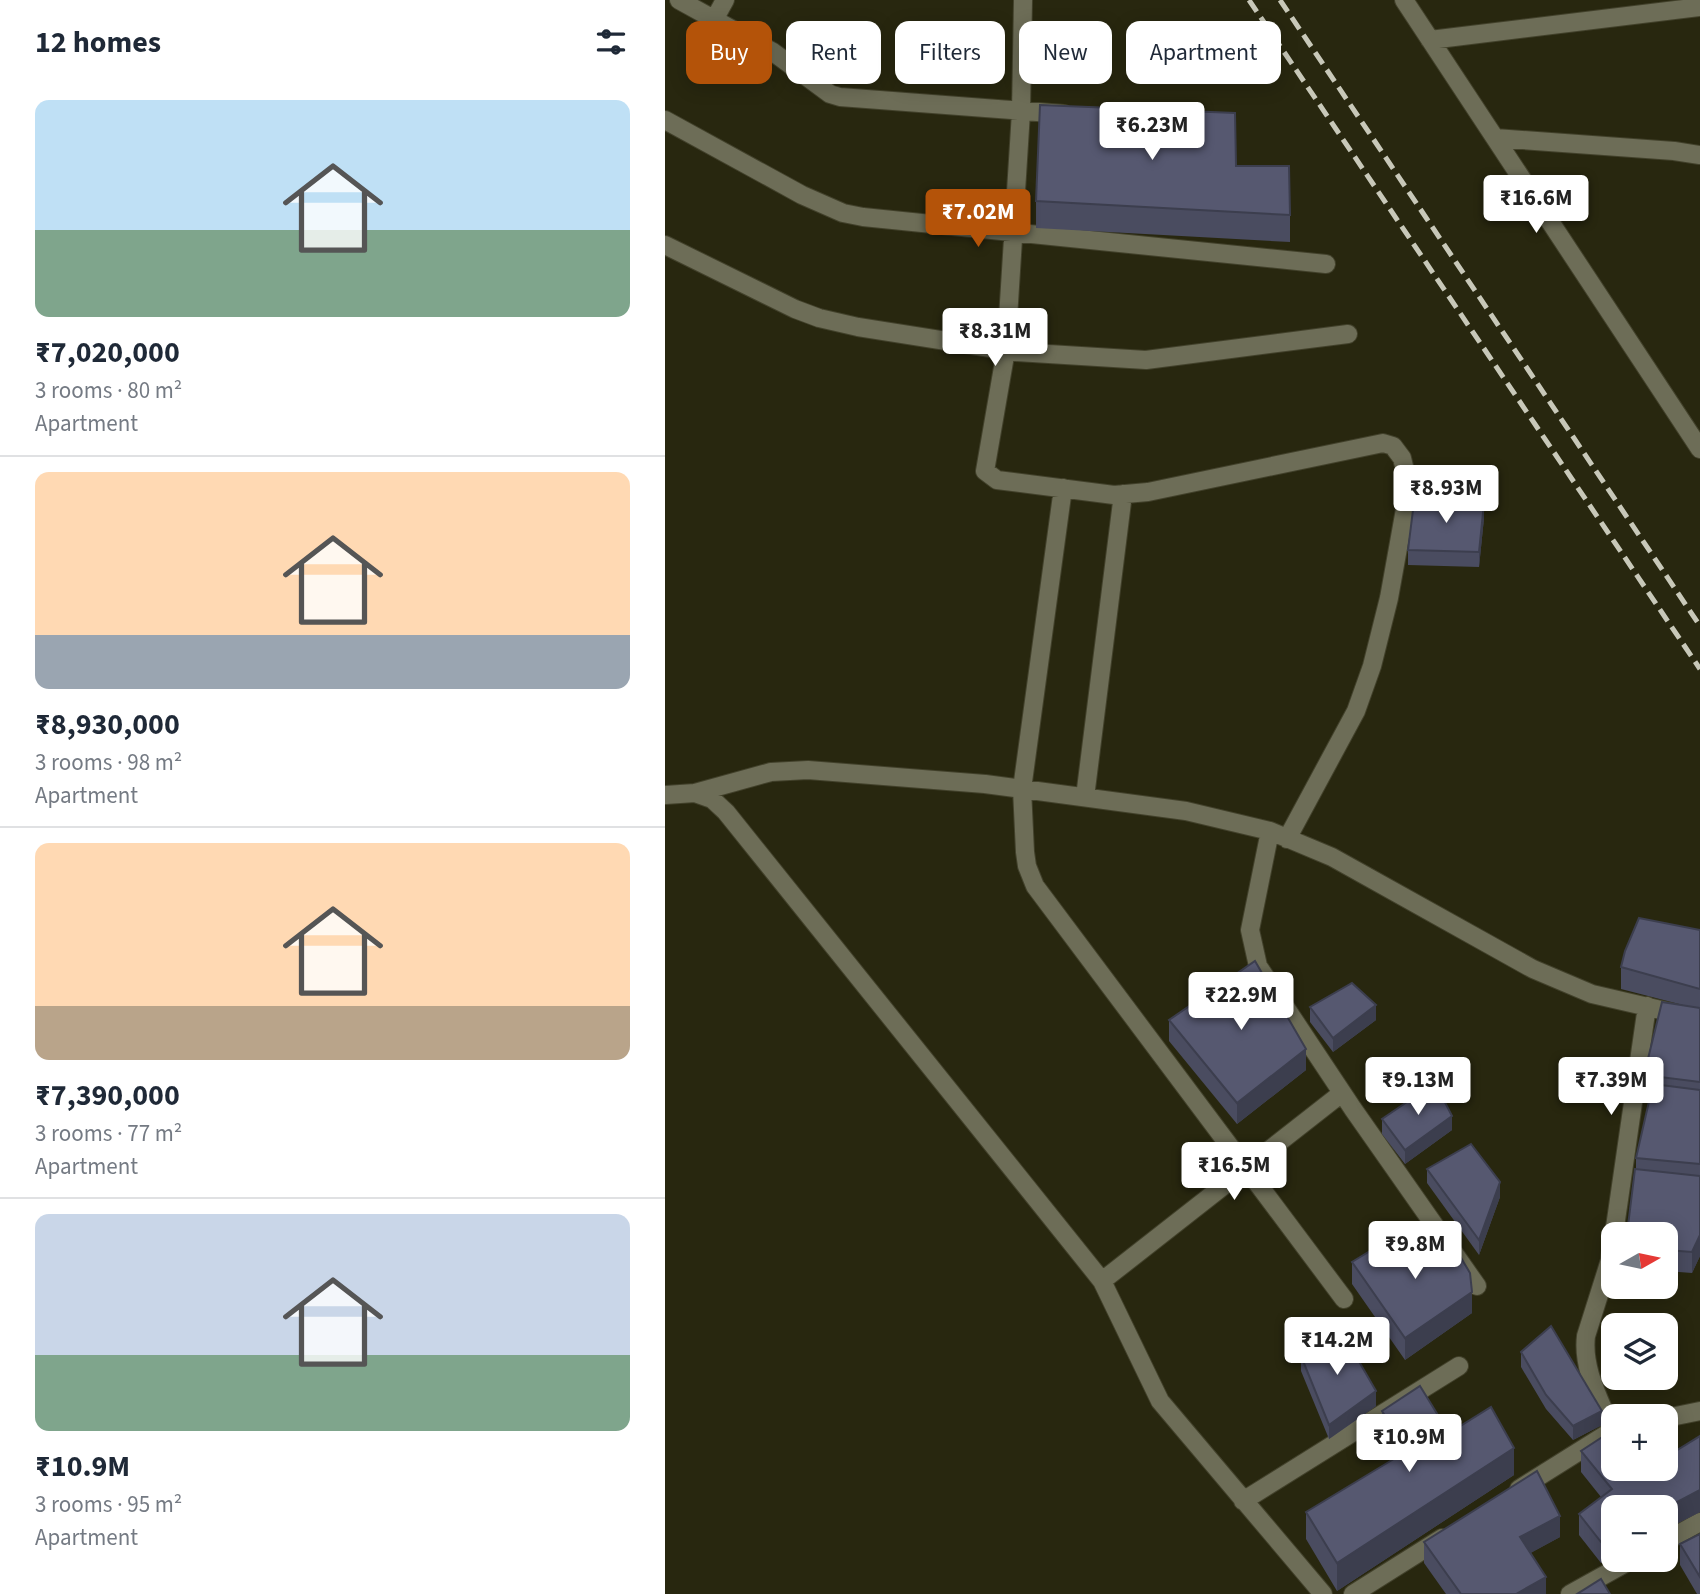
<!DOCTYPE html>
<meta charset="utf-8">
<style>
:root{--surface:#fff;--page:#f6f6f7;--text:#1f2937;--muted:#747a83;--line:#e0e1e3;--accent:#b45309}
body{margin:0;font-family:"Source Sans 3",sans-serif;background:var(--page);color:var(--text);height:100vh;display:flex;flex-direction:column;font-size:26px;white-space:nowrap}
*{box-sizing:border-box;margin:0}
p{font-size:23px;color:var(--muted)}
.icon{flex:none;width:38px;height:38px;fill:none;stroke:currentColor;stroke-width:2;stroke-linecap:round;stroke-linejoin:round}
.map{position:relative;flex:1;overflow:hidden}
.panel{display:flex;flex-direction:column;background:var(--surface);width:665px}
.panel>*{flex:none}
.banner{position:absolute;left:21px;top:21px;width:665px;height:63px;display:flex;gap:14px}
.needle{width:46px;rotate:81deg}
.buttons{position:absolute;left:936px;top:1222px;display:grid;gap:14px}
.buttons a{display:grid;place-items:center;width:77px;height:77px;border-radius:14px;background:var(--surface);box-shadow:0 4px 18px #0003;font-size:35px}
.price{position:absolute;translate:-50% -60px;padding:0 16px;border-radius:7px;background:#fff;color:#222;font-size:23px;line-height:46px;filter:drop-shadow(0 2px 4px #0008)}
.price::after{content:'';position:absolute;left:50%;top:42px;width:21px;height:16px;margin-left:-10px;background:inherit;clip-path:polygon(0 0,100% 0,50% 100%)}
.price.active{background:var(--accent);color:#fff}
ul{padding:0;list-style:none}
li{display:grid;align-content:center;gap:14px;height:371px;padding:0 35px}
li+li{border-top:2px solid var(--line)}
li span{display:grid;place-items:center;height:217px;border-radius:14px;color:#555}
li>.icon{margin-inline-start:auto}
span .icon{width:126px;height:126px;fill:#fffc;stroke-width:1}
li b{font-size:30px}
h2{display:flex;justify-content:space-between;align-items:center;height:84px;padding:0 35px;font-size:30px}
.pill{padding:0 24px;border-radius:14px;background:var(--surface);box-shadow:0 4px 18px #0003;font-size:24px;line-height:63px}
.pill.active{background:var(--accent);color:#fff}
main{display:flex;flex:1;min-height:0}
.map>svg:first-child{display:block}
</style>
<main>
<section class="panel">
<h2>12 homes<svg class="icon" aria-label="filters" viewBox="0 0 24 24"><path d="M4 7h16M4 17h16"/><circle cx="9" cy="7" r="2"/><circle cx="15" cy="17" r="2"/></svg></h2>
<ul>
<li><span style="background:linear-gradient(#bfe0f5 60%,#7fa58c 0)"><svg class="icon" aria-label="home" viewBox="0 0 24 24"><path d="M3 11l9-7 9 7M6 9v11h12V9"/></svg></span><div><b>₹7,020,000</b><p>3 rooms · 80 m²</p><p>Apartment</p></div></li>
<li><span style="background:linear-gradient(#ffd9b3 75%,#9aa5b1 0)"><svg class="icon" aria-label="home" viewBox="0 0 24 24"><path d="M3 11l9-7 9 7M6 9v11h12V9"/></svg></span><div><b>₹8,930,000</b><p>3 rooms · 98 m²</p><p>Apartment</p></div></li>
<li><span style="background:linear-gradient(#ffd9b3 75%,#b9a48a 0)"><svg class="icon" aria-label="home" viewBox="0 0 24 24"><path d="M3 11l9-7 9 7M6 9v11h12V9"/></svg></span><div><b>₹7,390,000</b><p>3 rooms · 77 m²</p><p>Apartment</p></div></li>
<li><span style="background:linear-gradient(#c9d6e8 65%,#7fa58c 0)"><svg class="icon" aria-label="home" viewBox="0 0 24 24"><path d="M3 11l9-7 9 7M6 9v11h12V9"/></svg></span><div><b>₹10.9M</b><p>3 rooms · 95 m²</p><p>Apartment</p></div></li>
</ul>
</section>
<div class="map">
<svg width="1035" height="1594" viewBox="0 0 1035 1594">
<rect width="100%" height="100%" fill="#28270f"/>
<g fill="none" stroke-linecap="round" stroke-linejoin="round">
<defs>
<path id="minor" d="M14 0 108 52 165 94 175 97 399 114
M358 0 356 112 341 350 320 471 332 480 449 495 483 492 718 443 728 446 737 458 744 487 724 598 707 666 691 711 622 839
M739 0 1035 449
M49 20 60 0
M765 40 1035 7
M0 120 137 195 178 213 198 217 661 264
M830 138 1009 151 1035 155
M0 245 130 309 154 318 193 327 351 352 481 360 683 334
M398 488 357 789 360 852 362 866 370 886 679 1299
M30 793 47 799 61 812 437 1281 495 1401 658 1594
M0 795 30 793 106 772 143 770 320 784 521 811 605 831 667 857 868 969 927 994 1035 1019
M420 797 458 494
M605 831 585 930 593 966 688 1109 812 1286
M949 1234 982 1006
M437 1281 677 1093
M1001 1418 1035 1411
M947 1430C935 1400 917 1369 921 1336L945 1260 948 1234
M854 1489 948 1430
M578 1501 794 1366
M1001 1541 1035 1522
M688 1594 777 1538
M905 1594 968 1559"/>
</defs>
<use href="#minor" stroke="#42412b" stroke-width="20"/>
<use href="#minor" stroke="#6d6d57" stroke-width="18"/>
<path stroke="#c8c8b9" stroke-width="5" stroke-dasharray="14 7" stroke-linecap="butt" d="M584 0 1035 669
M615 0 1035 626"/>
</g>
<path fill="#4a4c60" d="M371 201 625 215V242L371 228Z
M819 518 814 567 743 565V550Z
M1035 930V1256L1027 1273 1001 1271V1234L971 1169V1158L985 1097H979V1075L1018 1005 956 989V967Z
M645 1007 711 1020 668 1052 645 1022Z
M504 1020 641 1070 572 1124 504 1041Z
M717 1119 787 1130 740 1164 717 1134Z
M762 1169 835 1197 814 1255 762 1183Z
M687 1262 807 1313 740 1360 687 1284Z
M856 1352 937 1425 908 1440 881 1409 856 1367Z
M636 1356 711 1406 664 1439 636 1371Z
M717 1411 784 1433 849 1475 672 1591 641 1539V1512L729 1459 717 1438Z
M1035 1436V1512L1001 1529 948 1507V1557L936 1563 914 1535V1514L936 1497 916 1472V1451L948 1468H1001Z
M1035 1534V1594H1032L1015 1565V1544Z
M895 1537 865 1553 881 1594H781L759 1563V1542Z"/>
<path fill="#3c3e4e" d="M819 503V518L814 567V552Z
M711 1005V1020L668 1052V1038Z
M641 1049V1070L572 1124V1103Z
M787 1116V1130L740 1164V1150Z
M835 1182V1197L814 1255V1240Z
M1035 1235V1256L1027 1273V1252Z
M807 1292V1313L740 1360V1338Z
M711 1391V1406L664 1439V1425Z
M937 1411V1425L908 1440V1426Z
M849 1448V1475L672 1591V1563Z
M1035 1490V1512L1001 1529V1508Z
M895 1516V1537L855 1559V1537Z
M948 1536V1557L936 1563V1542Z
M881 1577V1594H851Z"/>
<path fill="#565870" stroke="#3c3e4e" stroke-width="2" d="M375 105 570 113 571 166H624L625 215 371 201Z
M750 494 819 503 814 552 743 550Z
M974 918 1035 930V989L956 967 960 951Z
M590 961 641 1049 572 1103 504 1020Z
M687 983 711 1005 668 1038 645 1007Z
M997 1002 1035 1008V1082L979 1075Z
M770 1083 787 1116 740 1150 717 1119Z
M988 1084 1035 1090V1164L971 1158Z
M806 1144 835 1182 814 1240 762 1169Z
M970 1169 1035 1176V1235L1027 1252 1001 1250V1234H962Z
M733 1234 755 1255 783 1236 805 1273 807 1292 740 1338 687 1262Z
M886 1326 937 1411 908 1426 881 1395 856 1352Z
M677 1332 711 1391 664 1425 636 1356Z
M755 1386 784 1433 826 1407 849 1448 672 1563 641 1512 742 1451 717 1411Z
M948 1430V1468H1001V1457L1035 1436V1490L1001 1508V1507H948V1536L936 1542 914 1514 947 1489 916 1451Z
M872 1471 895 1516 855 1537 881 1577 851 1594H796L759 1542Z
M1035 1534V1577L1015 1544Z
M936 1579 945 1594H912Z"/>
</svg>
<div class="buttons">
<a><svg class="needle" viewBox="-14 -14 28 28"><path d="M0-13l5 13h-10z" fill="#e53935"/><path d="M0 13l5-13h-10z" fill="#747a83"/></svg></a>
<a><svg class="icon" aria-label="layers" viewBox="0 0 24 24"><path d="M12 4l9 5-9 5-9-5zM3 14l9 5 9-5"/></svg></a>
<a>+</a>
<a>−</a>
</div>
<b class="price" style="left:487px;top:162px">₹6.23M</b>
<b class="price" style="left:871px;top:235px">₹16.6M</b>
<b class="price active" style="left:313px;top:249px">₹7.02M</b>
<b class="price" style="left:330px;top:368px">₹8.31M</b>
<b class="price" style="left:781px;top:525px">₹8.93M</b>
<b class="price" style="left:576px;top:1032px">₹22.9M</b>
<b class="price" style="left:753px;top:1117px">₹9.13M</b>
<b class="price" style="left:946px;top:1117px">₹7.39M</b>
<b class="price" style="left:569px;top:1202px">₹16.5M</b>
<b class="price" style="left:750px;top:1281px">₹9.8M</b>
<b class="price" style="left:672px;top:1377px">₹14.2M</b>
<b class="price" style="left:744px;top:1474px">₹10.9M</b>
<div class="banner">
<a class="pill active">Buy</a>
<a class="pill">Rent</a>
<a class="pill">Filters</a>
<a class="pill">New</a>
<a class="pill">Apartment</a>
</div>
</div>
</main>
